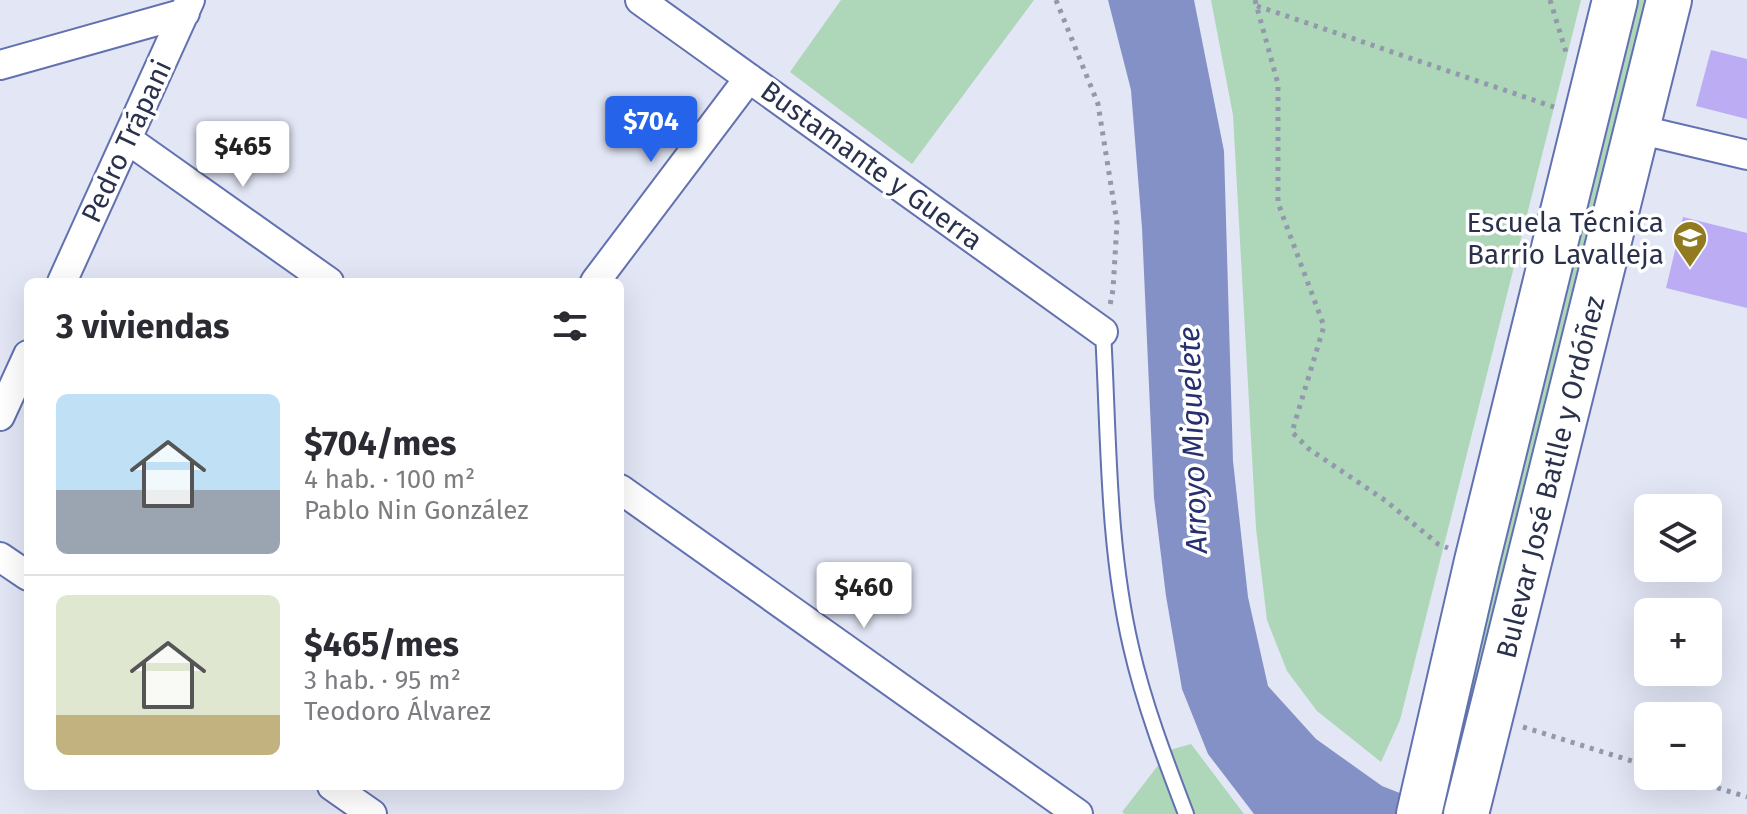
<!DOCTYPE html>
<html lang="es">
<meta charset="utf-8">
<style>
:root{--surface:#fff;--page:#f7f7f7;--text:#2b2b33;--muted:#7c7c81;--line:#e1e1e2;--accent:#2563eb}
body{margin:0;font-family:"Fira Sans",sans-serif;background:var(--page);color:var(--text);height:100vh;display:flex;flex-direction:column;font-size:30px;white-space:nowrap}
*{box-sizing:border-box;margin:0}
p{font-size:26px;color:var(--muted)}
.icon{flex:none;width:44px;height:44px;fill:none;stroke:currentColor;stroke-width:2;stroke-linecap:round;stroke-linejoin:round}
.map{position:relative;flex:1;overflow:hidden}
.sheet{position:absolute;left:24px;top:278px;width:600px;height:512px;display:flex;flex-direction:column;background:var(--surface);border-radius:12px;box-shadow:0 8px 32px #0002}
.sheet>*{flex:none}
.tools{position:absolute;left:1634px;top:494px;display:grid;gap:16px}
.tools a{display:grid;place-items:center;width:88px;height:88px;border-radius:12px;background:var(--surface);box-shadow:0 8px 32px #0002;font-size:40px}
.price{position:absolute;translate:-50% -68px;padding:0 18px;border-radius:8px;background:#fff;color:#222;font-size:26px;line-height:52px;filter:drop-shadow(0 2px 4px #0008)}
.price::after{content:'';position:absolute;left:50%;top:48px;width:24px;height:18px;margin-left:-12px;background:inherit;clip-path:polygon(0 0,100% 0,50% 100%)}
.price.on{background:var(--accent);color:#fff}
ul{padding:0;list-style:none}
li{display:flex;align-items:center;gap:24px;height:200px;padding:0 32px}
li+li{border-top:2px solid var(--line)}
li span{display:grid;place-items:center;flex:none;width:224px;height:160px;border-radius:12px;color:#555}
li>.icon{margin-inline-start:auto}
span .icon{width:96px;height:96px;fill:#fffc;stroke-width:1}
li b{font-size:34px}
h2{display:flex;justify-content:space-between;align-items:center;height:96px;padding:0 32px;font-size:34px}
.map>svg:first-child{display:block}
</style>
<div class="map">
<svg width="1747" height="814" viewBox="0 0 1747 814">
<rect width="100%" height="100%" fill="#e2e6f5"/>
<path fill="#aed6b9" d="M841 0H1034L912 164 790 72Z
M1211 0H1581L1400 720 1381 762 1317 711 1287 671 1267 620 1256 528 1233 115Z
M1632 0H1645L1631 57 1451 793 1441 791Z
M1191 744 1244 814H1125L1122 812 1170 750Z"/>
<path fill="#8491c7" d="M1108 0H1194L1224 151 1233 461 1248 597 1268 686 1316 739 1382 786 1453 814H1254L1208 754 1182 689 1166 596 1154 498 1142 228 1131 90Z"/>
<path fill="#bbacf3" d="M1711 50 1747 59V119L1696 106Z
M1683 217 1747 233V308L1666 288Z"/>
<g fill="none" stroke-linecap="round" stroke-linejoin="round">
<defs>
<path id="service" d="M1103 332C1109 436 1107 544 1131 647 1144 704 1165 759 1186 814"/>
<path id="minor" d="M640 0 1103 332
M0 65 185 13
M1637 129 1747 155
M127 139 329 282
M62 282 190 0
M595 282 749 78
M0 416 28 355
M620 489 1078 814
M0 557 28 576
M332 786 372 814"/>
<path id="primary" d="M1419 814 1477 561 1615 0
M1466 814 1669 0"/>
</defs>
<use href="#service" stroke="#6271b0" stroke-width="18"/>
<use href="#minor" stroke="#6271b0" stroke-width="32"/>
<use href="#primary" stroke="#6271b0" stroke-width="48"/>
<path stroke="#9398ac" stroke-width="5" stroke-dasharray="4 6" stroke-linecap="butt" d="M1056 0 1098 104 1117 223 1113 290 1110 305
M1255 0 1278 84V203L1324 326 1292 432 1309 449 1386 501 1438 544 1448 548
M1550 0 1566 52
M1257 6 1554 107
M1523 727 1648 766
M1679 776 1747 797"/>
<use href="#service" stroke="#fff" stroke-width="14"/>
<use href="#minor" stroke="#fff" stroke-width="28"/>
<use href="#primary" stroke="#fff" stroke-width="44"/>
</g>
<defs>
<symbol id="school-pin" viewBox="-11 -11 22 30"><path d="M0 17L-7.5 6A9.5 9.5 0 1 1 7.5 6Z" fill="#927a20" stroke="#fff"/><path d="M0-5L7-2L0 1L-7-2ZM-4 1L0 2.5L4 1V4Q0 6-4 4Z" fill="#fff"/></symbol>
</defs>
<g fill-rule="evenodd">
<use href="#school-pin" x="1670" y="218" width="40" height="54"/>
</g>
<g text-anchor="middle" stroke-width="7" stroke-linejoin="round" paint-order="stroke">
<g font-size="28" fill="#2a314c" stroke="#fff">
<text transform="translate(126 141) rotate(-65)" y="10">Pedro Trápani</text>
<text transform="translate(872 165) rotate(36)" y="10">Bustamante y Guerra</text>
<text transform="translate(1550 477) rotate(-76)" y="10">Bulevar José Batlle y Ordóñez</text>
</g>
<g font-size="28" fill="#2a314c" stroke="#fff" text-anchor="end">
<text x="1664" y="232">Escuela Técnica<tspan x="1664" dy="32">Barrio Lavalleja</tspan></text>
</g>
<g font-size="30" font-style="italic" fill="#262f70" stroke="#fff">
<text transform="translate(1193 440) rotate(-92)" y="10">Arroyo Miguelete</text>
</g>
</g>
</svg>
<div class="tools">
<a><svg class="icon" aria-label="layers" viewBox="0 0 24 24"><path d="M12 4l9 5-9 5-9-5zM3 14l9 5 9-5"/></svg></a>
<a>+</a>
<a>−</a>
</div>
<b class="price on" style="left:651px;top:164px">$704</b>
<b class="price" style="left:243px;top:189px">$465</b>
<b class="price" style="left:864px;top:630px">$460</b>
<section class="sheet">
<h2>3 viviendas<svg class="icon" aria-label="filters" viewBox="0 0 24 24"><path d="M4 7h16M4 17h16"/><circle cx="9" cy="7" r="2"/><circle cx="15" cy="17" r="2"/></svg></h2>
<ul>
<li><span style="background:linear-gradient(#bfe0f5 60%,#9aa5b1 0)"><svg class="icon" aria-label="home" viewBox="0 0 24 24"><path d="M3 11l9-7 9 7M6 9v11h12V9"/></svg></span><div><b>$704/mes</b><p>4 hab. · 100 m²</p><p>Pablo Nin González</p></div></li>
<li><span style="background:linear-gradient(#dfe7d0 75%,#c2b280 0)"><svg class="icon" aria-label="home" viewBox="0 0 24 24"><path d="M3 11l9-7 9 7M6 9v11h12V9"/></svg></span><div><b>$465/mes</b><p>3 hab. · 95 m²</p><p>Teodoro Álvarez</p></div></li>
</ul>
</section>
</div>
